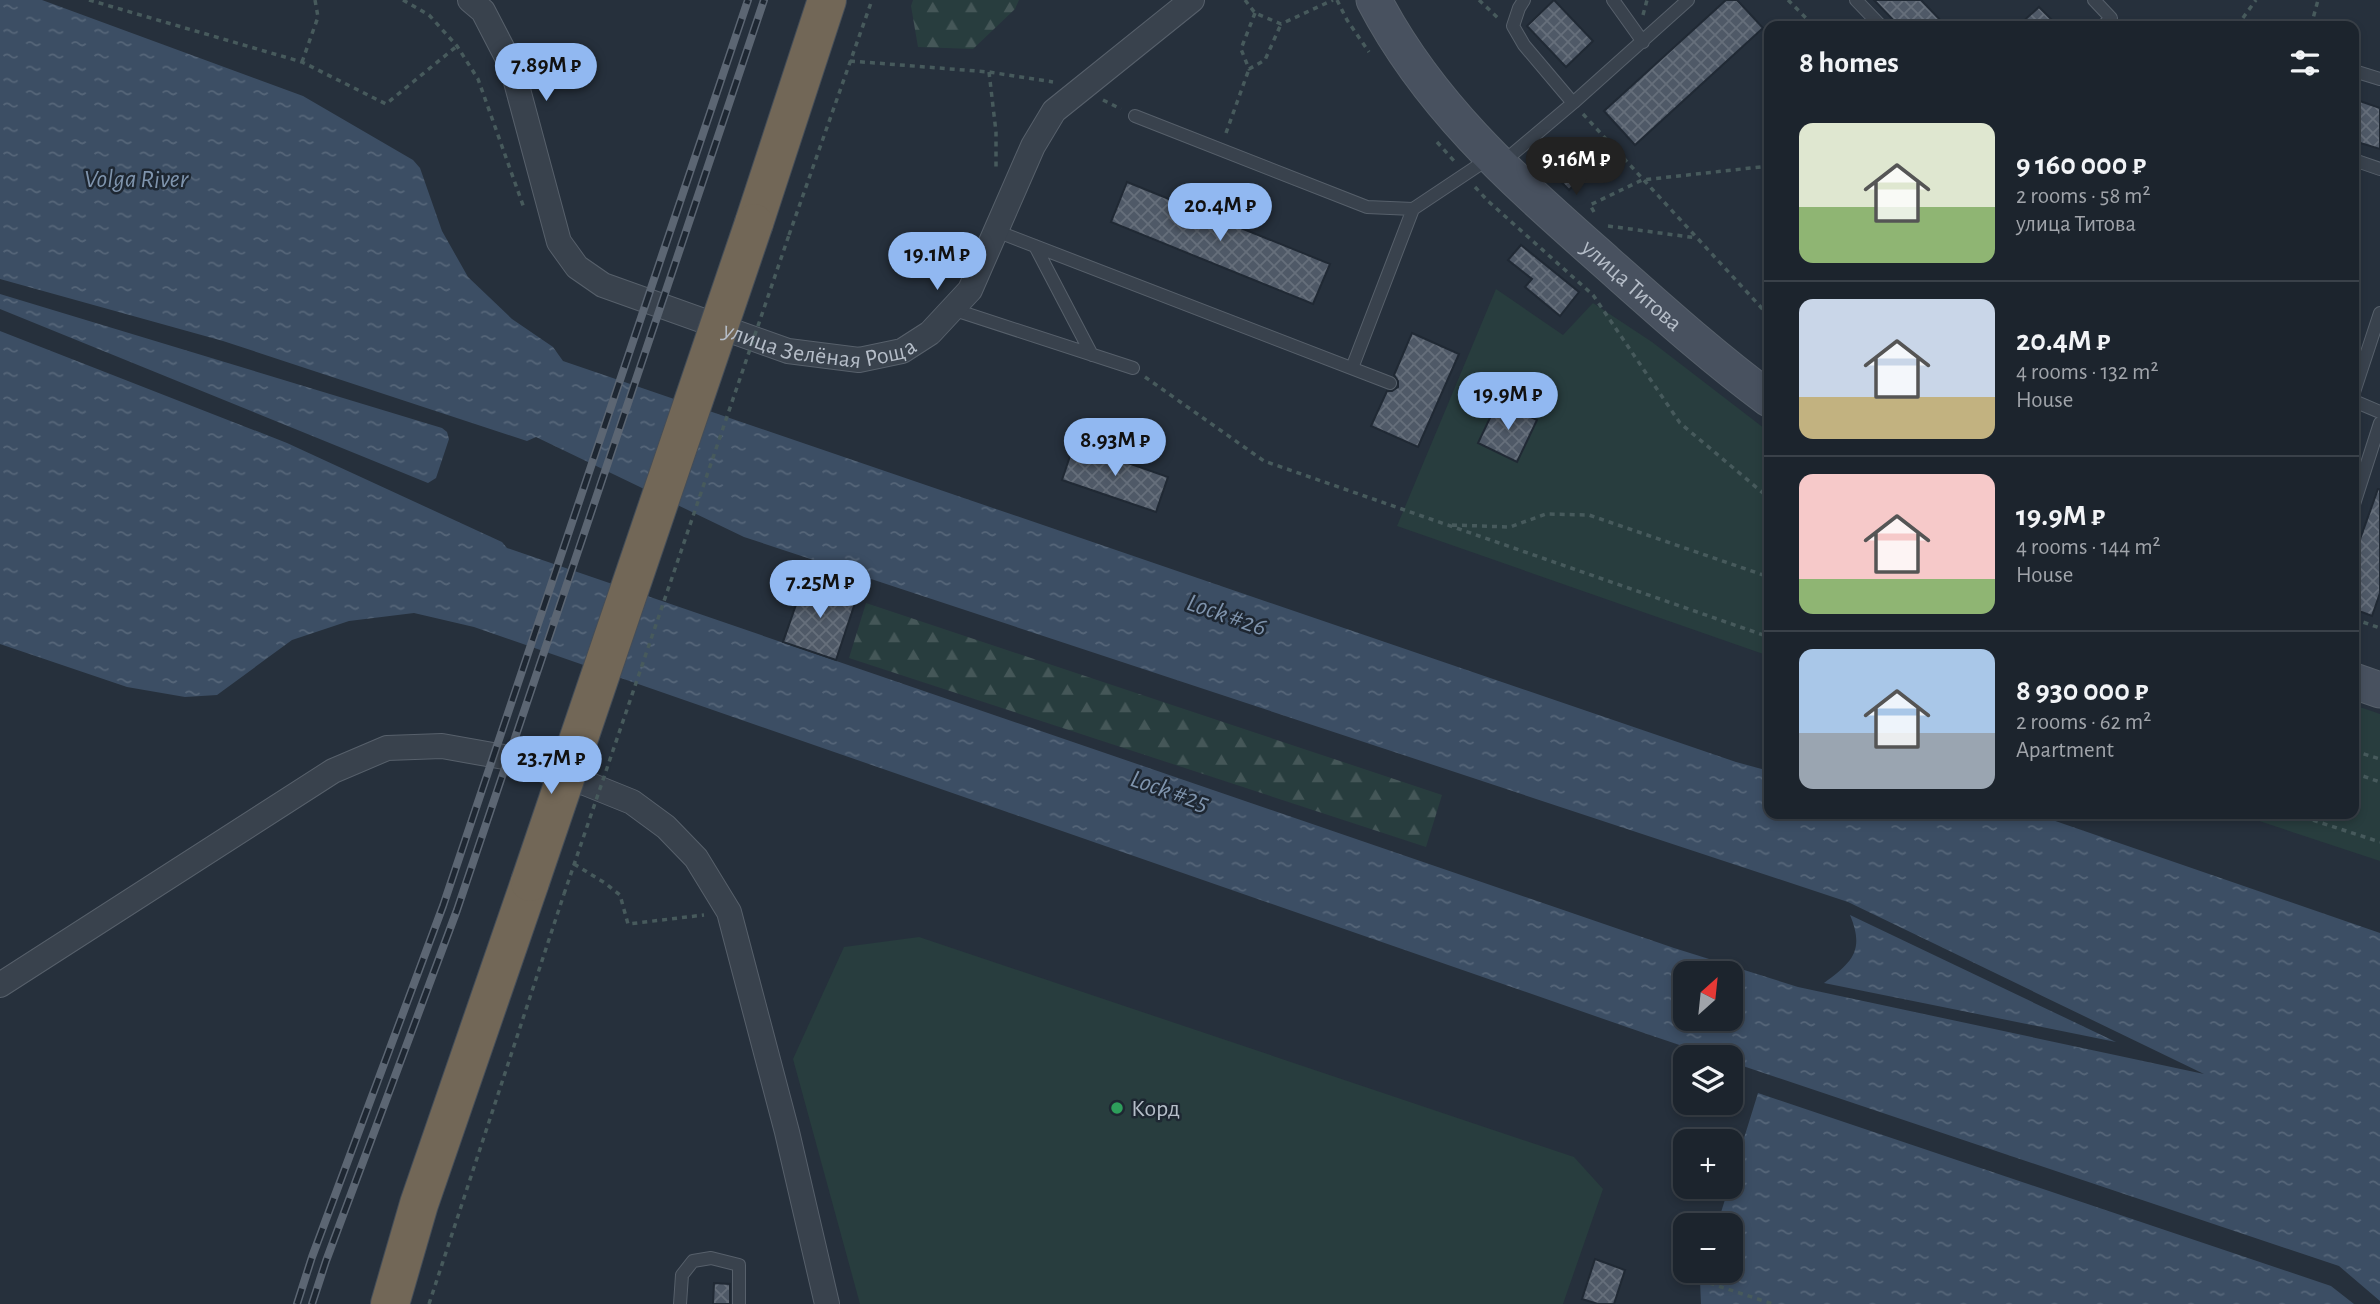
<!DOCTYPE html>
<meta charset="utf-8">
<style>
:root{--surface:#1c242d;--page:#293039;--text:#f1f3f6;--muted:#a0a4aa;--line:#3a4149;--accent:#91b8f1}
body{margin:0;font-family:"Alegreya Sans",sans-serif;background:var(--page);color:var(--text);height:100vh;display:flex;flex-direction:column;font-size:26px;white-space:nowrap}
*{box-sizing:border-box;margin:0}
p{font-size:23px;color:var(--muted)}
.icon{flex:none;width:38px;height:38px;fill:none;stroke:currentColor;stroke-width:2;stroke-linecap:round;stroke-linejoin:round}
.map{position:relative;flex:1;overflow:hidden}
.panel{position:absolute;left:1764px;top:21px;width:595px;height:798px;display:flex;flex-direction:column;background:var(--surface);border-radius:14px;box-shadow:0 4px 10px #0003,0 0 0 2px var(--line)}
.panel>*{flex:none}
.needle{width:46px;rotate:27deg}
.tools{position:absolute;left:1673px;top:961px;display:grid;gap:14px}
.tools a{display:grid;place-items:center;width:70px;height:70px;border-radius:14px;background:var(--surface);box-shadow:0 4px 10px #0003,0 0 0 2px var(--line);font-size:35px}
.price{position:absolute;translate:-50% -60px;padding:0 16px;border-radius:24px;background:var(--accent);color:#111;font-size:23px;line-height:46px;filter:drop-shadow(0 2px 4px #0008)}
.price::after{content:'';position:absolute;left:50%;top:42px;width:21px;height:16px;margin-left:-10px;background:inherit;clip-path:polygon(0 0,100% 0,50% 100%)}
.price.selected{background:#222;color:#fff}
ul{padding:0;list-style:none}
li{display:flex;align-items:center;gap:21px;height:175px;padding:0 35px}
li+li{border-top:2px solid var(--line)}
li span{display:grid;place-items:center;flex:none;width:196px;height:140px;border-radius:14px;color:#555}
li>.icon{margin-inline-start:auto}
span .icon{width:84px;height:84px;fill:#fffc;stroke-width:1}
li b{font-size:30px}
h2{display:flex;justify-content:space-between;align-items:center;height:84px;padding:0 35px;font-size:30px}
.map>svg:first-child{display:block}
</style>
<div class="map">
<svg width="2380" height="1304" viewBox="0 0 2380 1304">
<defs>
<pattern id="forest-firs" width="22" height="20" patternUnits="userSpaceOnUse" patternTransform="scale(1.75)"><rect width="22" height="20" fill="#283d3e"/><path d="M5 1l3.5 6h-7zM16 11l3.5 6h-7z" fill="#455758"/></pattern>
<pattern id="water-ripples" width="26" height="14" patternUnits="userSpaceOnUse" patternTransform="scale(1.75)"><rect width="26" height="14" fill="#3c4e64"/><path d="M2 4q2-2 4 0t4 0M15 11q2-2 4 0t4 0" fill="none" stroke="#566679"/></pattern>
<pattern id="building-cross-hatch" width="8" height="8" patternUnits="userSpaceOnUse" patternTransform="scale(1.75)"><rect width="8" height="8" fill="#4f5967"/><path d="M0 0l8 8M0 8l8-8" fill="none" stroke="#666f7b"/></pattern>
</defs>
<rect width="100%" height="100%" fill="#26303c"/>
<path fill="url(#forest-firs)" d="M913 0H1019L1015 9 973 49 918 47 911 6Z
M866 603 1442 795 1426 847 849 658Z"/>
<path fill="#283d3e" d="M1496 289 1563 335 1593 303 1652 342 1769 432V656L1397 526Z
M2354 705 2380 714V861L2238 814H2354Z
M919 937 1574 1157 1603 1189 1563 1304H860L793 1059 844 947Z"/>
<path fill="url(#water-ripples)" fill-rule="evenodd" d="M0 0H42L303 96 413 160 420 168 442 231 468 277 512 319 553 347 563 361 1736 762 1769 771V814H2035L2380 933V1301L2339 1266 1731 1062V1057H1715L1644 1033 474 627 414 613 349 621 292 640 217 695 185 697 127 687 0 644V331L287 443 502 542 507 548 1674 948 1798 987 2204 1074 1848 902 744 537 536 437 527 441 223 341 0 279ZM1685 973H1731V1018H1685Z
M0 294 442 428 447 432 449 439 436 478 428 483 0 309Z
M1850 915 2116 1042 1824 983C1852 962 1865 951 1850 915Z
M1758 1093 2331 1286 2354 1304H1701L1700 1280 1703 1271 1731 1270V1225H1717L1729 1187 1731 1186V1180Z"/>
<path fill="url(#building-cross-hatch)" stroke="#202934" stroke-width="2" d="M1554 0 1593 41 1566 67 1527 26Z
M1726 0H1737L1763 28 1635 145 1604 111Z
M1874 0H1921L1946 26H1899Z
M2039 7 2058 26H2018Z
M2354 99 2380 108V149L2354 141Z
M1563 148 1587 172 1569 190 1546 166Z
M1127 182 1330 264 1313 304 1111 222Z
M1521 245 1579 292 1560 316 1525 287 1532 279 1508 260Z
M1412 333 1459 354 1418 447 1371 426 1387 391H1392L1398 387V381L1394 375Z
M1498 401 1537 420 1517 462 1478 443Z
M1074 444 1168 477 1156 512 1062 480Z
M2378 489H2380V593L2372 616 2354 609V556Z
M805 579 857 597 836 660 783 642Z
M1595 1259 1625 1270 1614 1304H1598L1582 1299Z
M714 1283 730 1284V1304H713Z"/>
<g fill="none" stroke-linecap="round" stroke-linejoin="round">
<defs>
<path id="lane" d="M1524 0 1519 8 1513 26 1524 45 1573 103
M1613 0 1643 42
M1856 0 1881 26
M2094 0 2111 18 2103 26
M2354 71 2380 79
M1135 116 1367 207 1413 209 1491 157
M2354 160 2380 169
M1503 162 1573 103 1688 0
M996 231 1390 383
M1035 246 1092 355
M952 309 1133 368
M1352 368 1413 209
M2354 392 2380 313
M2354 401 2380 412
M2354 504 2380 423
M680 1304 682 1275 693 1261 711 1258 739 1265V1304"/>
<g id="street">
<path id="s1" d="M470 0 483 11 512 67 559 242 577 267 603 285 788 351 859 360 902 351 930 333 970 290 1033 146 1054 111 1192 0"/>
<path d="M0 985 333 771 387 748 442 746 504 757 585 783 632 802 666 827 696 858 729 912 787 1132 827 1304"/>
</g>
<g id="secondary">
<path id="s2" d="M1374 0C1430 108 1516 182 1606 262 1659 309 1712 357 1769 399"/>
<path d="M2354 681 2380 690"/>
</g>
<path id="highway" d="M754 223 827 0
M390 1304 419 1204 530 882"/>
</defs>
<use href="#lane" stroke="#57606b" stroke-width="14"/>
<use href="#street" stroke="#57606b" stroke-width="26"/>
<use href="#secondary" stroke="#57606b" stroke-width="37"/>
<use href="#highway" stroke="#444d58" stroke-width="40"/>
<path stroke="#475a5c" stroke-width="3.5" stroke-dasharray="5 5" stroke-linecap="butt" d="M89 0 302 62 386 104 457 46
M403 0 429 15 457 46 478 79 524 208
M1245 0 1255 13 1281 24 1333 0
M1337 0 1347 20 1369 52
M1479 0 1499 19
M1788 0 1814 26
M1255 13 1241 49 1249 69 1265 60 1281 24
M1643 15 1647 0
M2237 26 2256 0
M2311 26 2318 0
M850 61 989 72 1053 82
M302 62 318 17 315 0
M989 72 996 132V171
M1103 100 1121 109
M1583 114 1769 316
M1226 133 1249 69
M1437 142 1455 162
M1475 187 1488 201 1593 295 1680 423 1769 498
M1594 212 1590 205 1642 180 1769 166
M1608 226 1697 238
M789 235 872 0
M1145 377 1264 461 1769 637
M1452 525 1510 527 1546 514 1589 515 1769 577
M2354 619 2380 628
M2354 751 2380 759
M2354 773 2380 782
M2294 814 2380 842
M574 864 605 883 620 895 628 924 704 915
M1700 1280 1773 1304
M429 1304 564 894"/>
<use href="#lane" stroke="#39424d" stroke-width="12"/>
<use href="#street" stroke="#39424d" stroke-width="24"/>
<use href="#secondary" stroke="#48515f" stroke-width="35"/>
<use href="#highway" stroke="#726757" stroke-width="38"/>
<defs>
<path id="rail" d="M297 1304 312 1257 443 906 748 0
M312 1304 326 1261 457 910 764 0"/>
</defs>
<use href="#rail" stroke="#5c6673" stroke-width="8"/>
<use href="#rail" stroke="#1e2732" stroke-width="5" stroke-dasharray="16" stroke-linecap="butt"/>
<defs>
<path id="highway-bridge" d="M530 882 754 223"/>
</defs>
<use href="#highway-bridge" stroke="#444d58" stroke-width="40" stroke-linecap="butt"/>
<path stroke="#475a5c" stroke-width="3.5" stroke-dasharray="5 5" stroke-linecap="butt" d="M564 894 789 235"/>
<use href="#highway-bridge" stroke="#726757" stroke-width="38"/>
</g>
<circle fill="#2e9e5b" stroke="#1e2732" stroke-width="2.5" cx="1117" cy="1108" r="7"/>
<g text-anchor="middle" stroke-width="5" stroke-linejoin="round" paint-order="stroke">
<g font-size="24" fill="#b5bdc8" stroke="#1e2732">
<text dy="8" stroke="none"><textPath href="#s2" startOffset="387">улица Титова</textPath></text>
<text dy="8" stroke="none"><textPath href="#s1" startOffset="551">улица Зелёная Роща</textPath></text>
</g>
<g font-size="24" fill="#b5bdc8" stroke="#1e2732" text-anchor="start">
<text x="1131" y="1116">Корд</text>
</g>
<g font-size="26" font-style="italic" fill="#7f94ad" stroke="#1e2732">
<text x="136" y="187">Volga River</text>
<text transform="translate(1227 614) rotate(19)" y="9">Lock #26</text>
<text transform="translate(1170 790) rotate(19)" y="9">Lock #25</text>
</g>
</g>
</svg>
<div class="tools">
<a><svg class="needle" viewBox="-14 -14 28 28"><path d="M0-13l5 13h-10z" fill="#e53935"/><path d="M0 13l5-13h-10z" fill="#a0a4aa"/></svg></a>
<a><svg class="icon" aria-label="layers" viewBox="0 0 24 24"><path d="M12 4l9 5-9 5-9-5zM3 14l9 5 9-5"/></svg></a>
<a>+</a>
<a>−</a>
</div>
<b class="price" style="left:546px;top:103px">7.89M ₽</b>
<b class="price selected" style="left:1576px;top:197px">9.16M ₽</b>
<b class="price" style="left:1220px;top:243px">20.4M ₽</b>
<b class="price" style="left:937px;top:292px">19.1M ₽</b>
<b class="price" style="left:1508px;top:432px">19.9M ₽</b>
<b class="price" style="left:1115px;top:478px">8.93M ₽</b>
<b class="price" style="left:820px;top:620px">7.25M ₽</b>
<b class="price" style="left:551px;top:796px">23.7M ₽</b>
<section class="panel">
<h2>8 homes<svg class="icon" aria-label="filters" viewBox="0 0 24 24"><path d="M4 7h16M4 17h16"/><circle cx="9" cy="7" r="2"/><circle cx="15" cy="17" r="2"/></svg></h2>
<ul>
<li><span style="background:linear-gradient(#dfe7d0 60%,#8fb573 0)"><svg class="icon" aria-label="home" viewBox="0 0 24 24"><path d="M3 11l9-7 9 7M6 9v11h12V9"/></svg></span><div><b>9 160 000 ₽</b><p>2 rooms · 58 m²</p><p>улица Титова</p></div></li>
<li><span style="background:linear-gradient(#c9d6e8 70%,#c2b280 0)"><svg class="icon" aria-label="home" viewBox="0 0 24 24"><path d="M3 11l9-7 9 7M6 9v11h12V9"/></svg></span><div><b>20.4M ₽</b><p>4 rooms · 132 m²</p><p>House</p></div></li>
<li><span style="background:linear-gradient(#f6c9c9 75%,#8fb573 0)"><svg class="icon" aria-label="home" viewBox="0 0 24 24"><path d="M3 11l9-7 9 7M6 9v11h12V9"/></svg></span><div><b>19.9M ₽</b><p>4 rooms · 144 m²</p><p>House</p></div></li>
<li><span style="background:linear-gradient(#a9c7e8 60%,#9aa5b1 0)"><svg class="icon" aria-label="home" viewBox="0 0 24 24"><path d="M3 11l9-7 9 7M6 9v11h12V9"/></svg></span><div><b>8 930 000 ₽</b><p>2 rooms · 62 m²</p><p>Apartment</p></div></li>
</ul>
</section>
</div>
